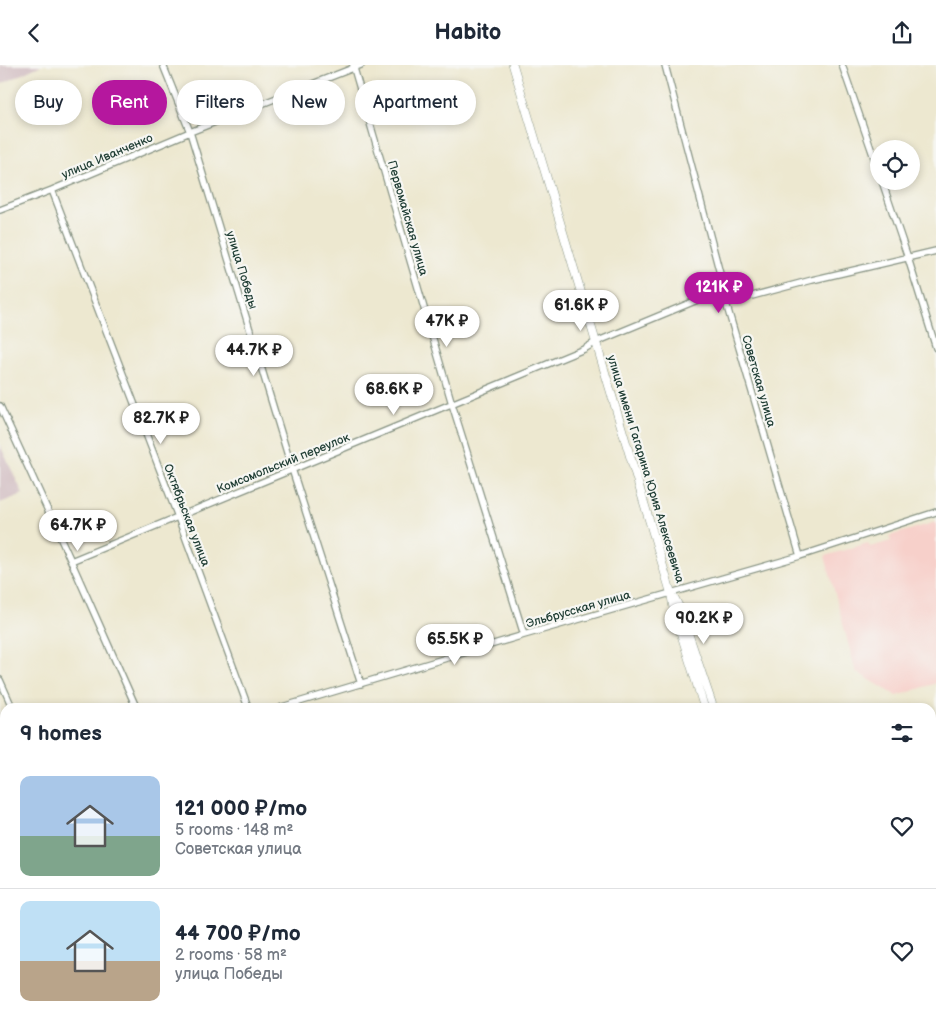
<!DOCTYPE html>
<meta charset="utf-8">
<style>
:root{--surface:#fff;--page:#f2f2f3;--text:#1f2937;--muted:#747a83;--line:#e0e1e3;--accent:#b5179e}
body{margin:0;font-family:"Balsamiq Sans",sans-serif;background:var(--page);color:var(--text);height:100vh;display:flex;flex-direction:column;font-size:19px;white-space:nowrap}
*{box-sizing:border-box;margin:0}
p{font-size:16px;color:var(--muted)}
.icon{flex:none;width:28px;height:28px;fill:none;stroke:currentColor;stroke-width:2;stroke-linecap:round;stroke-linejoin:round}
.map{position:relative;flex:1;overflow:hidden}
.sheet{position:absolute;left:0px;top:638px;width:936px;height:321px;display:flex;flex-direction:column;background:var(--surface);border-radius:15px 15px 0 0;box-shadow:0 2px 8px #0003}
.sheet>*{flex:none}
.banner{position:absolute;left:15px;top:15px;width:500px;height:45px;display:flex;gap:10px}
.tools{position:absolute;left:870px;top:75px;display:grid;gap:10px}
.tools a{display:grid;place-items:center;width:50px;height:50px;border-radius:50%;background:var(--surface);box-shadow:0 2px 8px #0003;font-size:25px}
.price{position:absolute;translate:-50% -42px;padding:0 11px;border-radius:18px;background:#fff;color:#222;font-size:16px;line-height:32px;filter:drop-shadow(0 1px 2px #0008)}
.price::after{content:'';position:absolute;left:50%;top:30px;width:15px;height:11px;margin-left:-8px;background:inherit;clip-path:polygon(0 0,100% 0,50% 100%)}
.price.selected{background:var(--accent);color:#fff}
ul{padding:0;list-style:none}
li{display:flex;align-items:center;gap:15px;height:125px;padding:0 20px}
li+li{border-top:1px solid var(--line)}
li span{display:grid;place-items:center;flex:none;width:140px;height:100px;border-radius:10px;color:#555}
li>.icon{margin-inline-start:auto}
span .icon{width:60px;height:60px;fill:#fffc;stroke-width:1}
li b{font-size:21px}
h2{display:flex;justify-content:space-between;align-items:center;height:60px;padding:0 20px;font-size:21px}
.tag{padding:0 18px;border-radius:22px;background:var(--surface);box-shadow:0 2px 8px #0003;font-size:18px;line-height:45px}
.tag.selected{background:var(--accent);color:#fff}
header{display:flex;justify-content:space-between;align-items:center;height:65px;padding:0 20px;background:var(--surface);font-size:22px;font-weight:800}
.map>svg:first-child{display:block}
</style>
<header><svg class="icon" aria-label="back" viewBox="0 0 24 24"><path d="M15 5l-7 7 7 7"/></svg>Habito<svg class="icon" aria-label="share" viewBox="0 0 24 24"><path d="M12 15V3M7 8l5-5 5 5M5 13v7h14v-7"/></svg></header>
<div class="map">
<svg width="936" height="958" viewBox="0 0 936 958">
<rect width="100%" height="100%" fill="#f6f6f2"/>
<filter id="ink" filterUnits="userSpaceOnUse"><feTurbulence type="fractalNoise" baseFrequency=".02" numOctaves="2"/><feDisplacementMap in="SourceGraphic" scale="10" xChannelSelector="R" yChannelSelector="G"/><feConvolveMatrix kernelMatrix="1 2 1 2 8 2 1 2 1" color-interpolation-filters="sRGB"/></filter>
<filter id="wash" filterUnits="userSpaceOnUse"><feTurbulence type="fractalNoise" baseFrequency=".0096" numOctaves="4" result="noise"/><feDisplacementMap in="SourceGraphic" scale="20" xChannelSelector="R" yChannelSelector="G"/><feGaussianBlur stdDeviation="1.12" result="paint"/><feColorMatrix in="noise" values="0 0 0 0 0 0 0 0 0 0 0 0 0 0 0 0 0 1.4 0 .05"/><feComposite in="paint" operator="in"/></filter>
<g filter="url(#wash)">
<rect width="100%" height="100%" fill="#ede8d0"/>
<path fill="#f7d0ca" d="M936 457V618L897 631 860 609 856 608 825 491 868 478 870 482 891 476 889 471Z
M931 795 936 809V865L931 867Z"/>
<path fill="#d2bec2" d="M0 0H41L0 20Z
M0 380 23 429 0 438Z"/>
</g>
<g filter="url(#ink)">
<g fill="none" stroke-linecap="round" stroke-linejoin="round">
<defs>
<path id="street" d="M163 0 190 67 292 404 361 619
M353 0 452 339 524 570
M665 0 724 224 726 238 800 491
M842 0 879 107
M882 116 908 193 936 283
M52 125 178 452 248 642
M0 145 52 125 190 67 361 0
M726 238 812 215 936 186
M0 341 71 496 136 642
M71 496 584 284 596 277 724 224
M0 615 12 642
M282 642 524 570 800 491 936 447
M0 739 5 737
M0 932 5 943
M10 954 12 958
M105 954 107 958
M202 954 204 958
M437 954 438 958
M541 954 543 958
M654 954 655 958
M419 958 431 954"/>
<path id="secondary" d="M513 0 671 528 674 546 704 642
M675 534 680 544 713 642
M833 954 835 958
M842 954 844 958"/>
</defs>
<use href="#street" stroke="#869282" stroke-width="8"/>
<use href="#secondary" stroke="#869282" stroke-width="9"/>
<use href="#street" stroke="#fff" stroke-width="5.5"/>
<use href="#secondary" stroke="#fff" stroke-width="8"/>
</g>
</g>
<g text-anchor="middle" stroke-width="4.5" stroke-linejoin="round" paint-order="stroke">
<g font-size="12" fill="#1f3d34" stroke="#f6f6f2">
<text transform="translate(107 91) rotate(-23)" y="4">улица Иванченко</text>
<text transform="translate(408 153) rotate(74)" y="4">Первомайская улица</text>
<text transform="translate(242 205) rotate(73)" y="4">улица Победы</text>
<text transform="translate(759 316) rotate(74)" y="4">Советская улица</text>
<text transform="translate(283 398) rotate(-22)" y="4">Комсомольский переулок</text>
<text transform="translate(646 404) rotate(73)" y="4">улица имени Гагарина Юрия Алексеевича</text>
<text transform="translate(187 450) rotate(69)" y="4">Октябрьская улица</text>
<text transform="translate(578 544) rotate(-16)" y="4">Эльбрусская улица</text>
</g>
</g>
</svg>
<div class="tools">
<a><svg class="icon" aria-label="locate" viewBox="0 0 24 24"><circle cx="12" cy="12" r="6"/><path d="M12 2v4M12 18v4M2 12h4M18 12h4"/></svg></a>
</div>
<b class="price selected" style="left:719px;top:249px">121K ₽</b>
<b class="price" style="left:581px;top:267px">61.6K ₽</b>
<b class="price" style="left:447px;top:283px">47K ₽</b>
<b class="price" style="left:254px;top:312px">44.7K ₽</b>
<b class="price" style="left:394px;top:351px">68.6K ₽</b>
<b class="price" style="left:161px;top:380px">82.7K ₽</b>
<b class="price" style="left:78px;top:487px">64.7K ₽</b>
<b class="price" style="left:704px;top:580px">90.2K ₽</b>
<b class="price" style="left:455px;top:601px">65.5K ₽</b>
<div class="banner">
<a class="tag">Buy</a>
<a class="tag selected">Rent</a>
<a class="tag">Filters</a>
<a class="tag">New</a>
<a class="tag">Apartment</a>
</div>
<section class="sheet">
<h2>9 homes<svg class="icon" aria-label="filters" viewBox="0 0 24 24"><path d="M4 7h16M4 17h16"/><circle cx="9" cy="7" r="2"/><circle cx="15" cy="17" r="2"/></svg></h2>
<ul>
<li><span style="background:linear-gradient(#a9c7e8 60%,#7fa58c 0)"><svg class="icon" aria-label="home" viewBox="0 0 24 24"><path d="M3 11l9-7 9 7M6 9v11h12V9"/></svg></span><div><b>121 000 ₽/mo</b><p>5 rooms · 148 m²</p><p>Советская улица</p></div><svg class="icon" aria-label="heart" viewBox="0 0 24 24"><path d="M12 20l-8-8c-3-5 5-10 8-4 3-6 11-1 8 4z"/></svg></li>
<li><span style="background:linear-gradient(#bfe0f5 60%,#b9a48a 0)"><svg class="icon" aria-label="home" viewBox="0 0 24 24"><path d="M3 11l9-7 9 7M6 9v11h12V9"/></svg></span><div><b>44 700 ₽/mo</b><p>2 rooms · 58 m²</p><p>улица Победы</p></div><svg class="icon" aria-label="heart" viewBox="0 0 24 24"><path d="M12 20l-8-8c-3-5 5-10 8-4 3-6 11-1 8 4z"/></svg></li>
</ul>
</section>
</div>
